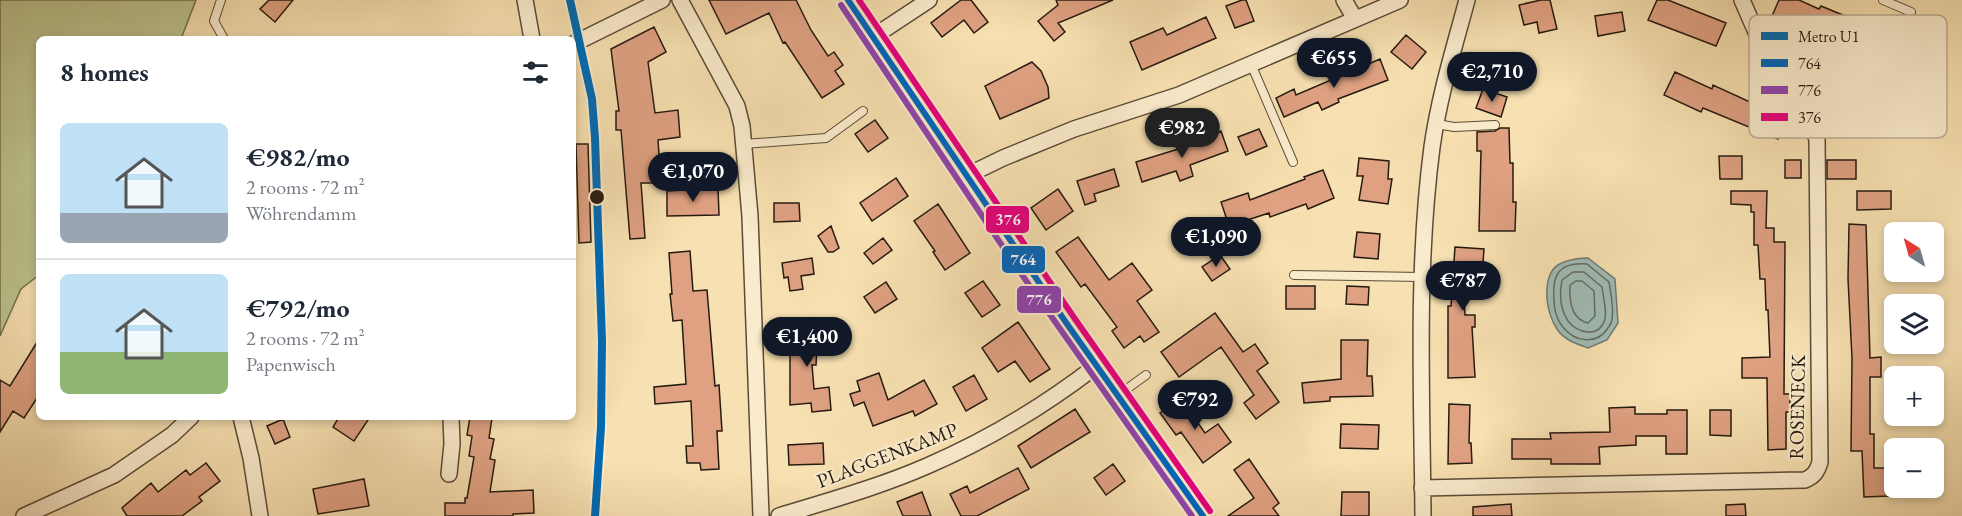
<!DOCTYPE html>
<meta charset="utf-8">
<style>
:root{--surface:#fff;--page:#f2f2f3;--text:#1f2937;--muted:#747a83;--line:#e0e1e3;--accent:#111827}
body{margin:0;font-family:"EB Garamond",serif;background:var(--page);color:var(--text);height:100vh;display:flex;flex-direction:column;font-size:22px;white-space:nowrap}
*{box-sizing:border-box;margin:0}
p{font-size:20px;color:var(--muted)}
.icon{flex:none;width:33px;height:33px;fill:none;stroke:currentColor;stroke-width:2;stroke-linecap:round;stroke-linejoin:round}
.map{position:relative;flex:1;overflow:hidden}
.details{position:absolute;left:36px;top:36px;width:540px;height:384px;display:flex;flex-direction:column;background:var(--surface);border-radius:9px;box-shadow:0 3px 9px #0003}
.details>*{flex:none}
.needle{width:39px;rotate:323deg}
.buttons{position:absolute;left:1884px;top:222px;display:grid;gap:12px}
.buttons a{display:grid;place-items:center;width:60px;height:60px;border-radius:9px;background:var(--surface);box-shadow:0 3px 9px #0003;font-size:30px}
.price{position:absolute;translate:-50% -51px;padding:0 14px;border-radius:21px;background:var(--accent);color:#fff;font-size:20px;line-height:39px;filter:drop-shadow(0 2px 3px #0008)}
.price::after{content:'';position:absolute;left:50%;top:36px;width:18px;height:14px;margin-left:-9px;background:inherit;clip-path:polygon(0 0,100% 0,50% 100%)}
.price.active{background:#222;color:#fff}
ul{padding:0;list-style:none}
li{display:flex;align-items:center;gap:18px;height:150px;padding:0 24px}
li+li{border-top:2px solid var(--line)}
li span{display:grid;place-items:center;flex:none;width:168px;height:120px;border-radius:9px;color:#555}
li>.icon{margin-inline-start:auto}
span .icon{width:72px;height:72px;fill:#fffc;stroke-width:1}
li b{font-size:26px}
h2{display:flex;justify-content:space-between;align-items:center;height:72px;padding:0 24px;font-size:26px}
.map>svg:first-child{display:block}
</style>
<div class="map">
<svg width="1962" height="516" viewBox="0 0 1962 516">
<rect width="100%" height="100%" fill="#f7e0b1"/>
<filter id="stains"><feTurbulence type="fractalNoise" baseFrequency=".00333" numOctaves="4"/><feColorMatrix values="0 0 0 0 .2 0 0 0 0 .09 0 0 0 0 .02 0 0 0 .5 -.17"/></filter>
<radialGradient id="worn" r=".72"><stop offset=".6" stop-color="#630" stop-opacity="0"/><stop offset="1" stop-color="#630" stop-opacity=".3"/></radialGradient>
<path fill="#bcc28c" stroke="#716e4e" stroke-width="1.5" d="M0 0H196L181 39H39V275L21 289 0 336Z"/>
<path fill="#a0bbb5" stroke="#6f7b73" stroke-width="1.5" d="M1588 258 1615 279 1618 323 1607 340 1588 348C1577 344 1564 340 1557 329 1551 320 1548 309 1547 299 1545 267 1558 259 1588 258Z"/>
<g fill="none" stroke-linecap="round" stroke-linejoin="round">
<path stroke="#636b62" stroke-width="1.5" d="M1587 264 1609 282C1611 294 1614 308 1612 319 1612 323 1610 325 1608 328 1597 345 1575 343 1562 326 1557 319 1554 309 1554 300 1552 274 1559 262 1587 264Z
M1573 272H1584L1602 287C1603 296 1607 310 1605 319 1599 339 1577 333 1568 321 1560 309 1559 293 1562 280Z
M1576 281H1582L1594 291 1595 316 1588 323C1571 319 1569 301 1570 285Z"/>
</g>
<path fill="#dfa182" stroke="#261b10" stroke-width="1.5" d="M269 0H293L275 22 260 9Z
M709 0H796L811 30 828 56 834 52 843 65 835 71 844 84 822 98 785 42 783 43 769 13 726 34Z
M961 0H971L988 22 974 33 964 20 942 37 931 23Z
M1056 0H1113L1058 23 1065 32 1054 41 1038 21 1058 5Z
M1242 0H1246L1254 21 1235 28 1226 6Z
M1541 0H1550L1557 29 1539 33 1537 22 1524 25 1519 5Z
M1657 0H1668L1726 23 1716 46 1648 20Z
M1779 0H1799L1819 9 1821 6 1896 37 1886 60 1849 43 1847 46 1811 29 1809 32 1772 16Z
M1622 12 1625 31 1598 36 1595 16Z
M1206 17 1216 38 1142 70 1130 42 1163 28 1167 35Z
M654 27 666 52 648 62 655 113 678 110 680 137 658 140 661 183H641L645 238 630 239 621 130H616V111H619L611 49Z
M1406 35 1426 52 1412 69 1391 52Z
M1380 59 1388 80 1338 99 1339 102 1322 110 1318 102 1284 117 1276 98 1294 89 1296 95Z
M1032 62 1041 71 1048 87 1049 98 1000 119 985 86Z
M1675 72 1712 89 1713 85 1750 102 1752 100 1788 116 1778 139 1703 108 1701 112 1664 95Z
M1483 89 1507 97 1501 117 1476 108Z
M875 120 888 138 868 152 855 134Z
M1500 128H1509L1510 163H1513V202H1516L1515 231H1479L1481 151H1477V132L1495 131Z
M1259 129 1267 146 1246 155 1238 137Z
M1221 131 1228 151 1190 165 1193 176 1180 181 1176 171 1142 182 1136 162 1201 142 1200 140Z
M576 144H588L591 242 579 243Z
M1719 156H1742V179H1720Z
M1359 158 1389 161 1388 179H1392L1388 204 1359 200 1363 176H1357Z
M1785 160H1801V178H1785Z
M1827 160H1856V179H1827Z
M1114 169 1119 186 1094 194 1096 201 1085 205 1077 181Z
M1323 170 1334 198 1308 209 1306 204 1270 217 1269 213 1229 226 1221 202 1248 193 1250 200 1305 179 1304 177Z
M896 178 908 196 872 221 860 203Z
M718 188 719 215 667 216V191Z
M1058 189 1073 211 1046 230 1031 208Z
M1731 191H1767L1766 228H1774V242H1785L1784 394H1790V412H1786V449L1768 450 1767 378H1742V358L1770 357 1768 310H1766L1765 279H1760L1758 245H1754V212H1751V205L1731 204Z
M1857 191H1891V209L1857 210Z
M774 203H799L800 221 774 222Z
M938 204 970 253 945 270 933 252 935 251 914 221Z
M1849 224 1866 225 1870 358 1881 357V377H1870V434H1874V468H1889V496L1864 497 1862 451H1851L1852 358 1848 279Z
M831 226 839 248 833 252H828L818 236Z
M1357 232 1380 234 1378 259 1354 257Z
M1078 237 1109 280 1132 263 1152 290 1137 301 1159 332 1144 342 1140 336 1124 348 1112 331 1117 327 1085 284 1081 287 1056 252Z
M883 238 892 250 873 264 864 253Z
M1455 247 1484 249 1481 291 1464 289 1465 315H1475V327H1472L1475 377 1448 378V306H1451Z
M690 251 693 291 707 290 715 386 719 385 722 431H717L719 469 701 470 700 463H687L686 446H693L691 401 655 404 654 387 686 384 682 320 673 321 670 294H672L669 253Z
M1220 255 1230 269 1212 281 1202 267Z
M812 258 814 274 801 276 803 289 790 291 788 277 784 278 782 263Z
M983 281 1000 305 982 317 965 293Z
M886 282 897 299 875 313 864 297Z
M1286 286H1315V309H1286Z
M1347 286 1369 287 1368 305 1346 304Z
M1215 313 1243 352 1255 344 1268 363 1257 371 1279 402 1256 419 1244 403 1254 395 1221 347 1179 377 1161 352Z
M794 322 823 324 822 345 817 344 816 365H812L814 389 829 387 831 410 812 412 811 403 790 405V343H793Z
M1018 322 1050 369 1030 382 1015 361 998 372 982 348Z
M39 339V395L24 418 13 411 0 432V380L10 386Z
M1341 340H1368L1367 376H1372L1373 396 1330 397V401L1304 403 1302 383 1341 379Z
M879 373 888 400 924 380 937 404 915 416 913 411 873 426 864 402 854 406 850 394 860 391 857 381Z
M974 375 987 399 966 411 953 387Z
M1181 399 1205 433 1218 424 1231 442 1203 463 1181 432 1176 435 1160 413Z
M1449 404 1470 405 1469 443H1471L1472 463 1448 464Z
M1635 407V414H1667V410H1687V454H1666V436H1636V445L1599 447 1600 464H1551V459H1512V439H1551L1550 433 1610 432 1609 408Z
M1075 409 1090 432 1031 468 1018 446Z
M1710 410H1731V436L1710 435Z
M339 417H370L354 441 333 427Z
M470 417 492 418 489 438 494 439 490 459 495 460 490 492 533 490 534 513 513 514V516H445V503H465V498H467L474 457 469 456 472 436 467 435Z
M283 419 290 437 275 444 267 426Z
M1341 424 1379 425 1378 449 1340 448Z
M823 443 824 464 789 465 788 445Z
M1249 459 1279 503 1273 508 1279 516H1228L1254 498 1234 470Z
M206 463 220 481 199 497 202 501 182 516H127L122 508 151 483 158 492 186 470 190 475Z
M1113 464 1125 481 1106 495 1094 478Z
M1018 468 1029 489 977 516H961L950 494 967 486 970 493Z
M364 479 369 506 318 514 313 489Z
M922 492 931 516H903L897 502Z
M1342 492H1369V516H1341Z
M1511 504 1512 516H1473V507Z
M1745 504 1746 516H1726V505Z"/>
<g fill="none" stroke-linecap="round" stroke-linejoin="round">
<defs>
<path id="service" d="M221 0 214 21 224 39
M1883 0 1911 12
M1251 64 1293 162
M1437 124 1454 127 1495 125
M744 144 826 138 863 111
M1294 275 1423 277
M1117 396 1146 375"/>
<path id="minor" d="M525 0 532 39
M680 0 737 106 742 126 750 216 761 516
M848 0C964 174 1080 347 1203 516
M1344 0 1355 19
M873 37 929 0
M573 44 662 0
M966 176 1003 158 1074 129 1179 95 1400 0
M241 417 251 458 260 516
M449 474 452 444 451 417
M1422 488 1805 480C1814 476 1817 472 1820 462L1817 139 1807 116 1759 39 1742 0
M24 516 114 475 172 435 191 417
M779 516C828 501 879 487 927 466 988 440 1044 406 1096 366
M1423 516C1422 393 1416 269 1432 147 1439 97 1454 48 1467 0"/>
</defs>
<use href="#service" stroke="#5a4c38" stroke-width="10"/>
<use href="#minor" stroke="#5a4c38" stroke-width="18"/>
<use href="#service" stroke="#faebcc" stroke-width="8"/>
<use href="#minor" stroke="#faebcc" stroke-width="15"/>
<defs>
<path id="bus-1" d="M848 0 1067 324 1203 516"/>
<path id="bus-2" d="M841 5 1015 265 1192 516"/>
<path id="bus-3" d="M859 0 1075 319 1210 511"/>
</defs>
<use href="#bus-1" stroke="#faebcc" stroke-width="10"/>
<use href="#bus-2" stroke="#faebcc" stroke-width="10"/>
<use href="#bus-3" stroke="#faebcc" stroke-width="10"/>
<use href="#bus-1" stroke="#0065bd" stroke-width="6"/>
<use href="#bus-2" stroke="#8e44ad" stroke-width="6"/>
<use href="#bus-3" stroke="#e5007d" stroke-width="6"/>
<defs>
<path id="metro-1" d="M570 0 592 99 595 138 602 341 601 427 595 516"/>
</defs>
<use href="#metro-1" stroke="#faebcc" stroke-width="12"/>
<use href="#metro-1" stroke="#006ab3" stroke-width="8"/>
</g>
<circle fill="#261b10" stroke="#faebcc" stroke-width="2" cx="597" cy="197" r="8"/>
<g text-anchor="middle" stroke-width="4.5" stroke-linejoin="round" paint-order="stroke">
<g font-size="20" fill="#261b10" stroke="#faebcc">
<text transform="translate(1797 407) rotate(-89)" y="7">ROSENECK</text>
<text transform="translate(887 455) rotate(-21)" y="7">PLAGGENKAMP</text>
</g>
</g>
<rect x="1749" y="15" width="198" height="123" rx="9" fill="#faebcc" stroke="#baad94" stroke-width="1.5"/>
<rect x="1761" y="32" width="27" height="8" fill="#006ab3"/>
<rect x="1761" y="59" width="27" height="8" fill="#0065bd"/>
<rect x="1761" y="86" width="27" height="8" fill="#8e44ad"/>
<rect x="1761" y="113" width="27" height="8" fill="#e5007d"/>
<g font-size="16" fill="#261b10">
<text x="1798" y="42">Metro U1</text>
<text x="1798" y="69">764</text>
<text x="1798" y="96">776</text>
<text x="1798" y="123">376</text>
</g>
<g stroke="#faebcc" stroke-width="2">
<rect x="985" y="205" width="45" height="29" rx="6" fill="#e5007d"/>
<rect x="1001" y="245" width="45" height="29" rx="6" fill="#0065bd"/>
<rect x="1016" y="285" width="46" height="29" rx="6" fill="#8e44ad"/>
</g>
<g font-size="16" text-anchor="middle" font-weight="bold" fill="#fff">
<text x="1008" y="225">376</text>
<text x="1023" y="265">764</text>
<text x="1039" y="305">776</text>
</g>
<rect width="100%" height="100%" filter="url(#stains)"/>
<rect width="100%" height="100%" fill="url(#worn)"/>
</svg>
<div class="buttons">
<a><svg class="needle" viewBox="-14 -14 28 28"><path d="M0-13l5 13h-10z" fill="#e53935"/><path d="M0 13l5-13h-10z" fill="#747a83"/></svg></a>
<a><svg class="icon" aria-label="layers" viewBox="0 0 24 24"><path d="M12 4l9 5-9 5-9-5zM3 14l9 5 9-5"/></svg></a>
<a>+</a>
<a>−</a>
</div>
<b class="price" style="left:1334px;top:89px">€655</b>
<b class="price" style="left:1492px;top:103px">€2,710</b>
<b class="price active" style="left:1182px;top:159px">€982</b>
<b class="price" style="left:693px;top:203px">€1,070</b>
<b class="price" style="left:1216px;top:268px">€1,090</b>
<b class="price" style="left:1463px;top:312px">€787</b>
<b class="price" style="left:807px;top:368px">€1,400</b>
<b class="price" style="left:1195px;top:431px">€792</b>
<section class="details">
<h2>8 homes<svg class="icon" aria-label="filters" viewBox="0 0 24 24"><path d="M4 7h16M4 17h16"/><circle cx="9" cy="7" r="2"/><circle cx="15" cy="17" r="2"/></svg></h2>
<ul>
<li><span style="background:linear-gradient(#bfe0f5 75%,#9aa5b1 0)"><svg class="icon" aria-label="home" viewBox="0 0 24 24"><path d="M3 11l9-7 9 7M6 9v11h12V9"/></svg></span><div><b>€982/mo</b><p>2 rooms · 72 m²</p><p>Wöhrendamm</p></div></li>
<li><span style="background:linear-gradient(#bfe0f5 65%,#8fb573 0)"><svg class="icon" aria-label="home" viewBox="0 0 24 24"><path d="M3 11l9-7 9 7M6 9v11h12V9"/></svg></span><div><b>€792/mo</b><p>2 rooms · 72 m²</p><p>Papenwisch</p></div></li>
</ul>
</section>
</div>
